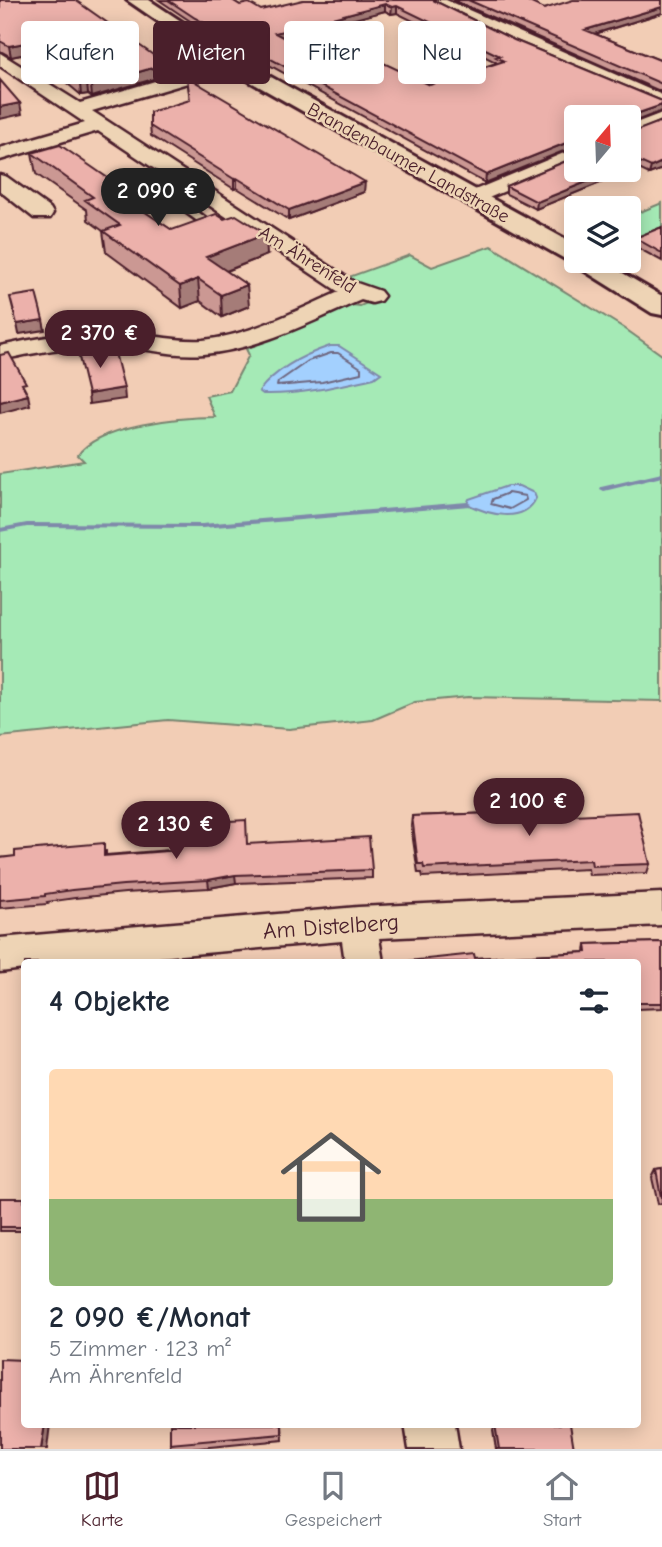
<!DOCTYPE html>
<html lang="de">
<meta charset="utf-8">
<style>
:root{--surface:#fff;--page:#f6f6f7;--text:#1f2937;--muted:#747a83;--line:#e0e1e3;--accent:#4a1f2b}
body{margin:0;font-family:"Comic Neue",sans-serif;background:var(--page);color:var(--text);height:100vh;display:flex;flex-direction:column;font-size:26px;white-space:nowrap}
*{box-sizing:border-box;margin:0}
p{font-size:23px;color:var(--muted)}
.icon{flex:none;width:38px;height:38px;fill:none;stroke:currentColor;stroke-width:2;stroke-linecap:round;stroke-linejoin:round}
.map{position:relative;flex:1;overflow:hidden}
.drawer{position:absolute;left:21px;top:959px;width:620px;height:469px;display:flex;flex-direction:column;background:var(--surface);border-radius:7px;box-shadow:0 4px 18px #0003}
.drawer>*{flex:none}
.top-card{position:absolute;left:21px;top:21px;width:621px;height:63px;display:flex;gap:14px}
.needle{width:46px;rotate:19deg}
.tools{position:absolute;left:564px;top:105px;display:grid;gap:14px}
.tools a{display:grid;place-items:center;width:77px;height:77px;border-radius:7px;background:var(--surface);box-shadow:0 4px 18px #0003;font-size:35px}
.price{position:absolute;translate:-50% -60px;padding:0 16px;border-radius:24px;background:var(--accent);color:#fff;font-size:23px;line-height:46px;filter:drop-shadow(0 2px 4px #0008)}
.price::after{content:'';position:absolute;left:50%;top:42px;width:21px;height:16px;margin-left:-10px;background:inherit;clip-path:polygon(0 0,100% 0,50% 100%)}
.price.on{background:#222;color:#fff}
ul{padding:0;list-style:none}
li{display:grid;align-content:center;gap:14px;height:371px;padding:0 28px}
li+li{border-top:2px solid var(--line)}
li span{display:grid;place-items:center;height:217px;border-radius:7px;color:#555}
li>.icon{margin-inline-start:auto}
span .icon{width:126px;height:126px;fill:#fffc;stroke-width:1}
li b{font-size:30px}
h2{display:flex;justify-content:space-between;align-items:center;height:84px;padding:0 28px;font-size:30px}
.chip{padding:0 24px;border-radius:7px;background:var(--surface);box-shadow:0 4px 18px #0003;font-size:24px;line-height:63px}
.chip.on{background:var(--accent);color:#fff}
.tab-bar{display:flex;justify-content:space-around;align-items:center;height:98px;border-top:2px solid var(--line);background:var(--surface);font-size:19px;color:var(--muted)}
.tab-bar a{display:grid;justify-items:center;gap:4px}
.tab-bar .on{color:var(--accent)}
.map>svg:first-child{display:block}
</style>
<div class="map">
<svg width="662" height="1449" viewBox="0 0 662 1449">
<rect width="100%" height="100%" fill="#f2cdb5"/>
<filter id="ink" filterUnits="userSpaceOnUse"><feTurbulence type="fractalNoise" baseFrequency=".0143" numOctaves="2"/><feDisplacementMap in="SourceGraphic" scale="14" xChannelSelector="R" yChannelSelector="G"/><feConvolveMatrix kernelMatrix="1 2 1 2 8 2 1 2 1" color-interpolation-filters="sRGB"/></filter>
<g filter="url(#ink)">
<path fill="#a5eab6" stroke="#788470" stroke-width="2" d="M662 203V233L628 248V217Z
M491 246 624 328 662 355V701L468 697 415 702 373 720 289 729 168 720 0 737V474L84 461 78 455C98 425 181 417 215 417L206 396 230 391 249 355 246 349 310 323 344 304 360 306 372 301 346 278 410 255 432 267Z"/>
<path fill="#a3d0fe" stroke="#7f89aa" stroke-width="2" d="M330 346H339L381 373 374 378C338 386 301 395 263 394L259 391C277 368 303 355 330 346Z
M507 486H519L534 493 536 498C524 525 487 514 467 504L469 499Z"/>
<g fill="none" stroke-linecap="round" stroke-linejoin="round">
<path stroke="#6e667f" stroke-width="2" d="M331 353H338L361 368V373L322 382 277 386 278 382 308 361Z
M508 493 525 496 526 500 510 509 491 504 493 499Z"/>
<path fill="#7f89aa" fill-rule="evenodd" d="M662 473V477L604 491 600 489 601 487Z
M467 502 471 504 470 506 202 528 27 527 0 532V528L27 523 202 524Z"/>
<defs>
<path id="service" d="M146 180H154L213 223 203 225 146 184Z"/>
<path id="minor" d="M425 0H446L662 95V108L514 45Z
M0 53 80 103 227 60H239L242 64 239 68 92 111 354 282 380 291 384 296 380 301 372 303 361 300C310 322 260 349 204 354 174 357 146 348 118 346 78 344 38 352 0 360V346C38 338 78 330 117 332 146 333 174 342 203 340 251 335 295 311 339 292L98 131 0 160V148L85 123 0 66Z
M662 113V126L628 139V126Z
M576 148V161L479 202H465L462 198 465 194Z
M0 175 7 177 50 208 53 213 50 218H34L0 191Z
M662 893V925L379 938 383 962H345L342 941 101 962H24V969L0 972V938L358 907Z
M405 1424H455L459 1449H409Z"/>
<path id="secondary" d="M127 0H149L240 60 576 245V261H602L662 296V315L652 313 572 263 226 68Z"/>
</defs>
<use href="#service" stroke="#4a1f2b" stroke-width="5"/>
<use href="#minor" stroke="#4a1f2b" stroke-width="5"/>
<use href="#secondary" stroke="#4a1f2b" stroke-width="6"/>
<use href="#service" fill="#eed4b5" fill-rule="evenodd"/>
<use href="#minor" fill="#eed4b5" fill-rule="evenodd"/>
<use href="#secondary" fill="#eed4b5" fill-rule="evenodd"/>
</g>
<path fill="#cb9893" stroke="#4a1f2b" stroke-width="2" fill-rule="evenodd" d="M0 0 166 64 167 75 92 97 88 94 81 95 31 53 11 57 0 51Z
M159 0H232L240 5 261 10 433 0 514 40 662 101V111L628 124V117H576V146L485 183 196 25ZM385 11 391 14 397 13 496 62V63L430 85 339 67 283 38Z
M453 0H525L544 9 662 0V13L595 34 662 61V92Z
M187 77 364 192 289 220 237 188 234 189 151 136 150 126 190 100Z
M662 121V169L649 174 637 168 536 209 506 194V186Z
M32 153 131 194 132 204 172 230 267 255 227 271 249 306 222 317 200 301 182 308 106 252 103 231 88 220 87 210 36 174Z
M662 227V261L634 246 635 238Z
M493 809 573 815 650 864 647 873 589 875 588 869 423 877 422 873H418L411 826 412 816 492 813Z
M247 844 372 870V878L236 883 209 888 125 893 75 898 47 902 48 904 0 908V858L106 851V855Z
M662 942V1008L637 1009V962L475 958 585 952 586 944Z
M662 1169V1203L658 1204 652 1178 656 1170Z
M0 1198H24V1231H0Z
M282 1424 283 1440 189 1449H171L170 1444Z
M495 1424 574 1449H496L493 1430Z"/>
<path fill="#a57c78" stroke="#4a1f2b" stroke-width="2" d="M385 4V11L275 40V33Z
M397 6V13L391 14 392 7Z
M662 7V13L584 37 585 30Z
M30 42 31 53 11 57 9 46Z
M166 64 167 75 92 97 91 86Z
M87 83 88 94 81 95 80 84Z
M20 103 22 114 0 119V107Z
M662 105V111L628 124V117Z
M576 139V146L485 183 486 175Z
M638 161 637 168 536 209 537 202 616 170H628V165Z
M662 162V169L649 174 651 167Z
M237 178V188L234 189V179Z
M365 182 364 192 289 220V210Z
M131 194 134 215 123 197Z
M266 234 267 255 208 278 206 257Z
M198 279 200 301 182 308 180 286Z
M247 285 249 306 222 317 221 295Z
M43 320 45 330 19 334 17 324Z
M124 388 125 399 89 404 88 394Z
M28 395 30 405 0 413V402Z
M235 875 236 883 209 888 208 880Z
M45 1424H50L47 1449H41Z"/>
<path fill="#ecb1ab" stroke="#4a1f2b" stroke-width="2" fill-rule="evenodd" d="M0 0H75L166 64 91 86 87 83 80 84 30 42 9 46 0 41Z
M168 0H232L240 5 249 3 261 10 303 0H433L514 40 662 101V105L627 117H576V139L486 175 195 18ZM385 4 392 7 397 6 500 56 496 57 504 61 430 85 371 57 339 67 275 33Z
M468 0H525L544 9 573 0H662V7L585 30 662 61V84Z
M187 77 365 182 289 210 237 178 234 179 150 126V112L190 100Z
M0 80 20 103 0 107Z
M662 121V162L651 167 638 161 628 165V134Z
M60 145 131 194 123 197 172 230 216 214 224 219 236 215 266 234 206 257 247 285 221 295 198 279 180 286 103 231 120 225 85 200 93 197 32 153Z
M576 157V170H616L537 202 506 186Z
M662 227V253L635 238Z
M36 293 43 320 17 324 10 297Z
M77 349H114L124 388 88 394Z
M9 353 26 383 22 384 28 395 0 402V355Z
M571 805 573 815 638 812 650 864 592 866 591 860 424 868 423 864H418L412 816 494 813 493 809Z
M246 820 247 844 369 837 372 870 235 875 208 880 123 885 72 890 45 894V896L0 900V858L15 856V851L104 843V856L179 850 178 824Z
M662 942V1003H637V962H409V961L474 954 475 958 587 952 586 944Z
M662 1169V1197H661L656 1170Z
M0 1198H24V1227H0Z
M0 1359 24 1360V1424H45L41 1449H0Z
M170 1424H282V1434L170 1444Z
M495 1424H570L574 1449H499Z"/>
</g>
<g text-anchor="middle" stroke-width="5" stroke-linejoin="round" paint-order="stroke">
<g font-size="19" fill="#4a1f2b" stroke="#eed4b5">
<text transform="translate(409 162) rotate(29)" y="7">Brandenbaumer Landstraße</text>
<text transform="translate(308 259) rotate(32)" y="7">Am Ährenfeld</text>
</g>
<g font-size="23" fill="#4a1f2b" stroke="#eed4b5">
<text transform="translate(331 926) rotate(-4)" y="8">Am Distelberg</text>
</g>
</g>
</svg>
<div class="tools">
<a><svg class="needle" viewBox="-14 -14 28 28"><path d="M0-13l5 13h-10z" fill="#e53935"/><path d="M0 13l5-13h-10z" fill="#747a83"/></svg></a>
<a><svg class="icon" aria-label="layers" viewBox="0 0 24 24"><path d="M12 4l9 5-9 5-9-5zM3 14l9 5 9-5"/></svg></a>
</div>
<b class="price on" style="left:158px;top:228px">2 090 €</b>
<b class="price" style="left:100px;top:370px">2 370 €</b>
<b class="price" style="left:529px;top:838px">2 100 €</b>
<b class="price" style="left:176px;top:861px">2 130 €</b>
<div class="top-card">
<a class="chip">Kaufen</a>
<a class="chip on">Mieten</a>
<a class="chip">Filter</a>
<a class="chip">Neu</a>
</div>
<section class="drawer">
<h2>4 Objekte<svg class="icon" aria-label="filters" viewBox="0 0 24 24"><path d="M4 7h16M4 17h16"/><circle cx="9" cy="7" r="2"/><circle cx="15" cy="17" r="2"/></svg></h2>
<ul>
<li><span style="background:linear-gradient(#ffd9b3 60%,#8fb573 0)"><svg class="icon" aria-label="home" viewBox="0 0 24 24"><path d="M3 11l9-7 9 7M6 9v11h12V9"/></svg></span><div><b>2 090 €/Monat</b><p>5 Zimmer · 123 m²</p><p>Am Ährenfeld</p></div></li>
</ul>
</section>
</div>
<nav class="tab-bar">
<a class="on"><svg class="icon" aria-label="map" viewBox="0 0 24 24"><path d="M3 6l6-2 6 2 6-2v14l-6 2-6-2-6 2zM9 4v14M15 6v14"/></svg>Karte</a>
<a><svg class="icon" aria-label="saved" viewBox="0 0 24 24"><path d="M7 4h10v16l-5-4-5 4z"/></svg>Gespeichert</a>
<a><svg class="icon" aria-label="home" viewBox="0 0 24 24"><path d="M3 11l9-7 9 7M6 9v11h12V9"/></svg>Start</a>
</nav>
